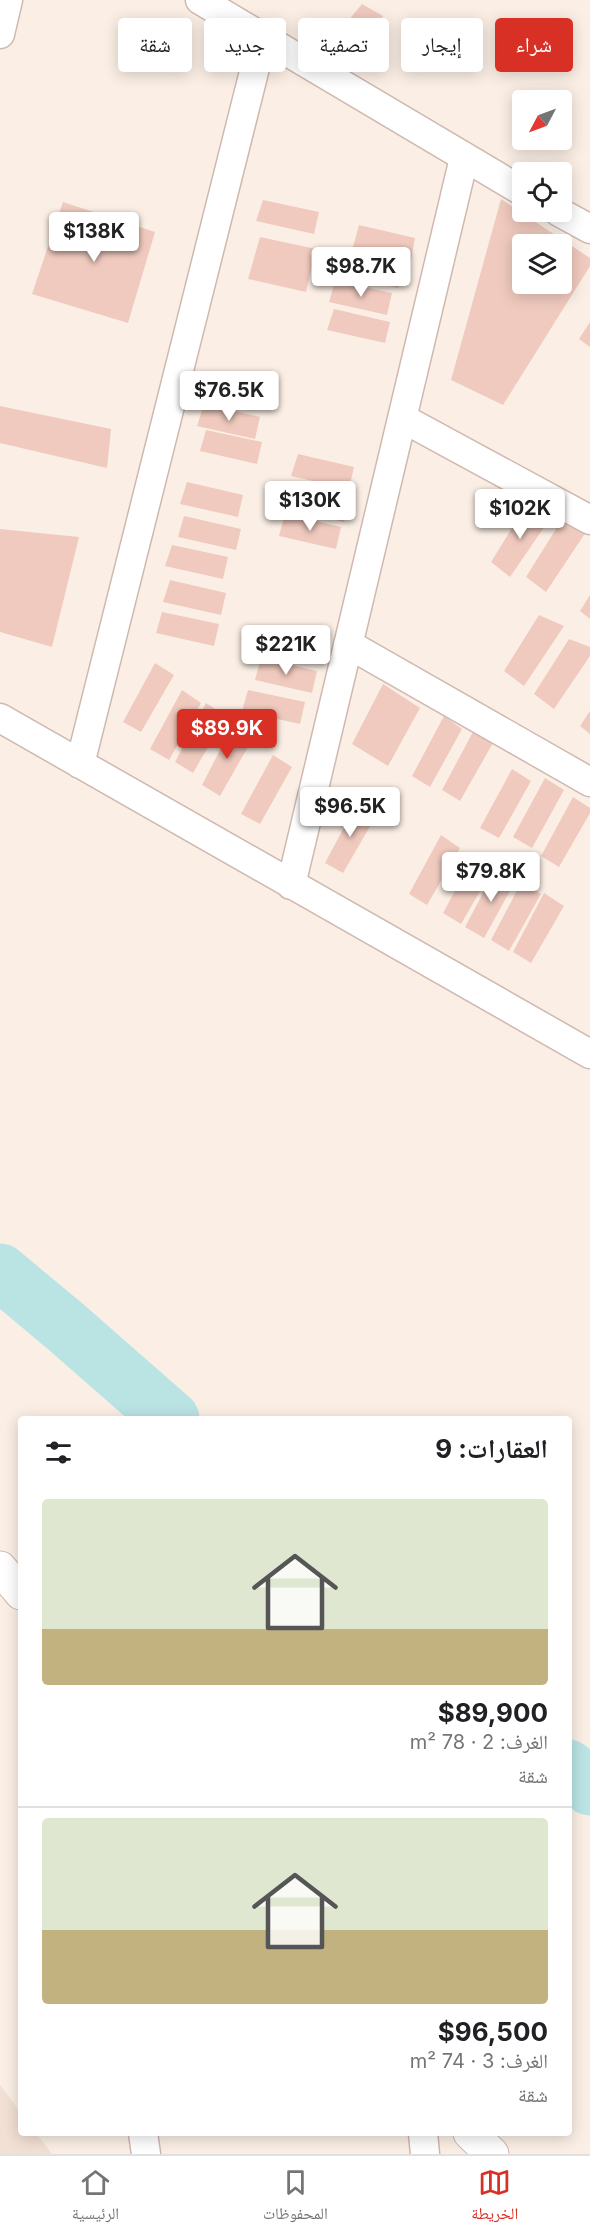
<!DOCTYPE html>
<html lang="ar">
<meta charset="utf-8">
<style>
:root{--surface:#fff;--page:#f6f6f6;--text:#202124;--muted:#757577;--line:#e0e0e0;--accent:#d93025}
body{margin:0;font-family:Inter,"Noto Naskh Arabic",sans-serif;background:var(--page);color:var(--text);direction:rtl;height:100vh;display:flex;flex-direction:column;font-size:22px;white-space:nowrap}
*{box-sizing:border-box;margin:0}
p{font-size:20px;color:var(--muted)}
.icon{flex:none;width:33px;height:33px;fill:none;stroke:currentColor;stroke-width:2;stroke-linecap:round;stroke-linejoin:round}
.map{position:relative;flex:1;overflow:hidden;direction:ltr}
.sheet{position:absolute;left:18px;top:1416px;width:554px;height:720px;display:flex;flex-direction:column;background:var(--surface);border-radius:6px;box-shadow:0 3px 15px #0003;direction:rtl}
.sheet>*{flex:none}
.top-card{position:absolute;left:18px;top:18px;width:555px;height:54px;direction:rtl;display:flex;gap:12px}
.needle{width:39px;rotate:229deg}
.buttons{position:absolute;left:512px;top:90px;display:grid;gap:12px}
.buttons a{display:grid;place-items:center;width:60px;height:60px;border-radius:6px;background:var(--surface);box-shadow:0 3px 15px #0003;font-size:30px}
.price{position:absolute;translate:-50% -51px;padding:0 14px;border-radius:6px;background:#fff;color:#222;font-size:20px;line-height:39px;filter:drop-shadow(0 2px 3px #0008)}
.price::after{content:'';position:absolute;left:50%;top:36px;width:18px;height:14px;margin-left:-9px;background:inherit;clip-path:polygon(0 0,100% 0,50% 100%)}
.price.active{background:var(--accent);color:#fff}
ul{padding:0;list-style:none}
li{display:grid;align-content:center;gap:12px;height:318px;padding:0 24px}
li+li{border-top:2px solid var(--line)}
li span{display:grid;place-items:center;height:186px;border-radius:6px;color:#555}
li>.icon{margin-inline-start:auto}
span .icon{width:108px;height:108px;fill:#fffc;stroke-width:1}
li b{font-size:26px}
h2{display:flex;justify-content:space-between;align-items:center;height:72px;padding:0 24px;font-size:26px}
.chip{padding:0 21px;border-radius:6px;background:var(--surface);box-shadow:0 3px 15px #0003;font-size:21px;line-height:54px}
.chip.active{background:var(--accent);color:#fff}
.tabs{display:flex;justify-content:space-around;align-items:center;height:84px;border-top:2px solid var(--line);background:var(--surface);font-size:16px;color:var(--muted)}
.tabs a{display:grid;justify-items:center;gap:3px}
.tabs .active{color:var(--accent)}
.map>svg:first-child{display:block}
</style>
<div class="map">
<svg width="590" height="2154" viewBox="0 0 590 2154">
<rect width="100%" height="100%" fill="#fbefe5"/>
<path fill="#f3e0d4" d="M0 2085 21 2113V2133H36L52 2154H0Z"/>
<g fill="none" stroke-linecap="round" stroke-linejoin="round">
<path stroke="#bae4e4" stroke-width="57" d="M0 1272 66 1327 171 1419
M568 1768 590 1787"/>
</g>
<path fill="#f0cabe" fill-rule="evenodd" d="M362 4 383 16 355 58 333 39Z
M501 199 590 258V266L503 405 451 380ZM522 244H561V284H522Z
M263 200 319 212 314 234 256 221Z
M63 202 155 232 128 323 32 294Z
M359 225 415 238 411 260 353 247Z
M260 237 316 249 306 292 248 279Z
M347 254 403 266 398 288 341 275Z
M335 281 392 293 387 315 329 302Z
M334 309 390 322 385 343 327 330Z
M590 322V347L579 339Z
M214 371 270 384 265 405 207 392Z
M204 404 260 417 255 439 197 426Z
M0 406 111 429 107 468 0 443Z
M206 430 262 442 257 464 200 451Z
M298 454 354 467 349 489 291 476Z
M187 482 243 495 238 517 180 504Z
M292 487 349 500 344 522 286 509Z
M525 507 551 517 510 577 491 562Z
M285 514 341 527 336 549 279 536Z
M184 516 241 529 236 550 178 537Z
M561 521 586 532 546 592 526 577Z
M0 529 79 537 52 647 0 632Z
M172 545 228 557 223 579 165 566Z
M170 580 226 593 221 615 163 602Z
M590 595V619L580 611Z
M162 612 219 624 214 646 156 633Z
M539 615 564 626 524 686 504 671Z
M569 639 590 647V656L554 709 534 694Z
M261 658 317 671 312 693 255 680Z
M155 663 174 675 141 732 123 722Z
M383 684 420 708 388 766 352 744Z
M182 690 201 703 169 760 150 749Z
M248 690 305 702 300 724 242 711Z
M206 703 226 716 193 773 175 762Z
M590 711V734L580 726Z
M444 716 462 729 430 787 412 776Z
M233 725 253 738 220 796 202 785Z
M474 730 493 743 460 801 442 790Z
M273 755 292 767 260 824 241 814Z
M512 769 531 781 499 838 480 828Z
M545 778 564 790 532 848 513 837Z
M573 797 590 808V813L559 867 541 856Z
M357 803 376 816 343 873 325 863Z
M441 835 460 848 427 905 409 894Z
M475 854 494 867 461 924 443 913Z
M497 867 516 880 484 938 465 927Z
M522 881 541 894 509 951 491 940Z
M544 893 564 906 531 963 513 952Z"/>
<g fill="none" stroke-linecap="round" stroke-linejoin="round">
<defs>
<path id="street" d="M200 0 522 191
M0 34 8 0
M559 212 590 229
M402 418 590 520
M348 644 590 782
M0 718 590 1054
M80 764 263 36
M291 885 464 158
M143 2133 146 2154
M423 2133 425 2154"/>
<path id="secondary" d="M0 1568 21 1593
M470 2133 492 2154"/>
</defs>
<use href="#street" stroke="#cfb8af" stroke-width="31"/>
<use href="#secondary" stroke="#d1b7ac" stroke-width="35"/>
<use href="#street" stroke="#fff" stroke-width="28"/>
<use href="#secondary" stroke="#fff" stroke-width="33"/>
</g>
</svg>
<div class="buttons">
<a><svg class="needle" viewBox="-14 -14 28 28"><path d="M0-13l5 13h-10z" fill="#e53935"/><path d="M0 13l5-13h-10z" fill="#757577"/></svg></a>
<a><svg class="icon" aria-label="locate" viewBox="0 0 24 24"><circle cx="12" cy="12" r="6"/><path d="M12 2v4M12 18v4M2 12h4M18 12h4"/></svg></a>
<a><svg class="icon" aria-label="layers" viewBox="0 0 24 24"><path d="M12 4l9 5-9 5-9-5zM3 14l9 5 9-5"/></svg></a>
</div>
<b class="price" style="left:94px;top:263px">$138K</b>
<b class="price" style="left:361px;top:298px">$98.7K</b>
<b class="price" style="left:229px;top:422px">$76.5K</b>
<b class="price" style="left:310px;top:532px">$130K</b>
<b class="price" style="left:520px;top:540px">$102K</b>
<b class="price" style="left:286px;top:676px">$221K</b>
<b class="price active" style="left:227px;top:760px">$89.9K</b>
<b class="price" style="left:350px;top:838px">$96.5K</b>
<b class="price" style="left:491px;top:903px">$79.8K</b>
<div class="top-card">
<a class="chip active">شراء</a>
<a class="chip">إيجار</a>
<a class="chip">تصفية</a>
<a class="chip">جديد</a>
<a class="chip">شقة</a>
</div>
<section class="sheet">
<h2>العقارات: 9<svg class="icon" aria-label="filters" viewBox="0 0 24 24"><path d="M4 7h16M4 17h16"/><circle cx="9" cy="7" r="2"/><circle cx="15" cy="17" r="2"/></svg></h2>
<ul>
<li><span style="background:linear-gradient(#dfe7d0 70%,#c2b280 0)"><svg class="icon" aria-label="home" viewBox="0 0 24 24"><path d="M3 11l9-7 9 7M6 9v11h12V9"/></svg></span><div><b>$89,900</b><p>الغرف: 2 · 78 m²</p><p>شقة</p></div></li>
<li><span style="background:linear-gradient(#dfe7d0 60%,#c2b280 0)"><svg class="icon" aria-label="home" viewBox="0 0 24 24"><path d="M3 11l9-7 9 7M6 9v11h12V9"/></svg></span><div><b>$96,500</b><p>الغرف: 3 · 74 m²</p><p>شقة</p></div></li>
</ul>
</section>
</div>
<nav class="tabs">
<a class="active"><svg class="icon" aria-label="map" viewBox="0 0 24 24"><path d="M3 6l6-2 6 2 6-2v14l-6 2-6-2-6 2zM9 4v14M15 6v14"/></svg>الخريطة</a>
<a><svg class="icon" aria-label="saved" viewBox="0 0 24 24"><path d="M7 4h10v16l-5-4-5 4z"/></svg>المحفوظات</a>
<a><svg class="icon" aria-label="home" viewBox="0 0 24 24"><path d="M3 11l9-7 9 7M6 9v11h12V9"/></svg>الرئيسية</a>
</nav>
